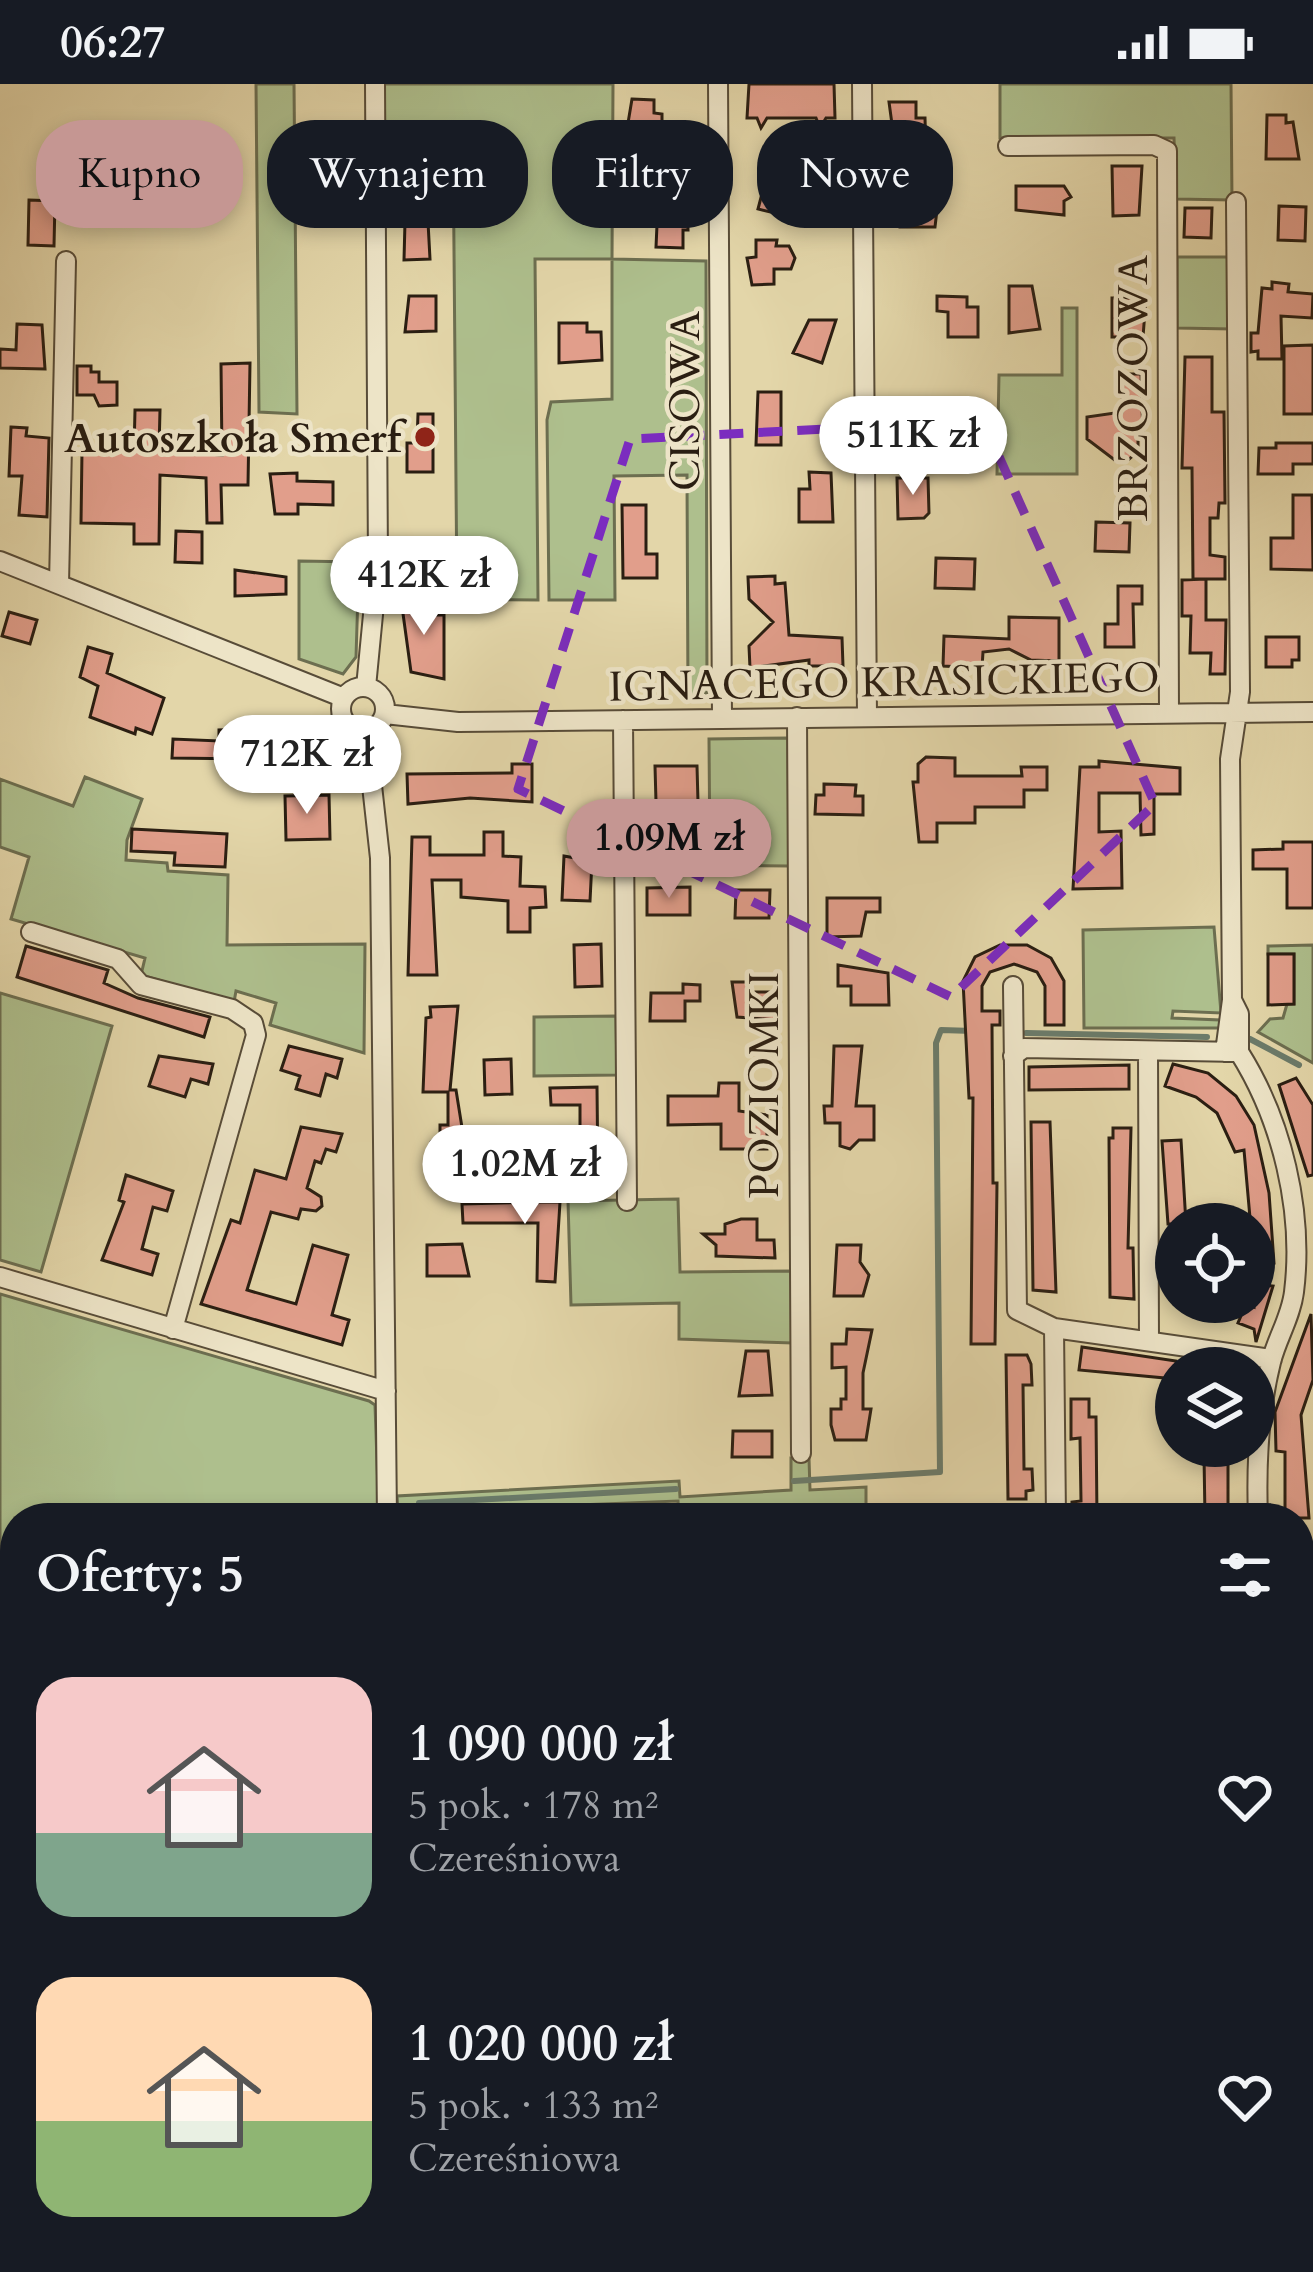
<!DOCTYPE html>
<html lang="pl">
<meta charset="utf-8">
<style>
:root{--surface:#171b24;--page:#20242c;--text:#f1f3f6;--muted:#9ea1a6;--accent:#c59692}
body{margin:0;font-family:Cardo,serif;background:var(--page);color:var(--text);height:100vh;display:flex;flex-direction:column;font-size:45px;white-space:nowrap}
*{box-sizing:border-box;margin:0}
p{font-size:39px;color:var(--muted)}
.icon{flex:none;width:66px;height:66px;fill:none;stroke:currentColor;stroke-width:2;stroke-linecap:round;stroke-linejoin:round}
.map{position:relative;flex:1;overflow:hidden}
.sheet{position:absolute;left:0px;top:1419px;width:1314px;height:771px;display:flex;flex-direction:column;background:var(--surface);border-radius:48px 48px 0 0;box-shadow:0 6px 18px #0003}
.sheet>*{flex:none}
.guide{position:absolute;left:36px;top:36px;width:1242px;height:108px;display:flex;gap:24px}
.controls{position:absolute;left:1155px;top:1119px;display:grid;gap:24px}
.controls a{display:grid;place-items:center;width:120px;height:120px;border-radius:50%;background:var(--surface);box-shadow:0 6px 18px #0003;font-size:60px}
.price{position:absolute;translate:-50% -102px;padding:0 27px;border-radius:42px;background:#fff;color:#222;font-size:39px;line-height:78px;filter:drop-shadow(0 3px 6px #0008)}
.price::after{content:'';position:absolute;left:50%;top:72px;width:36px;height:27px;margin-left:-18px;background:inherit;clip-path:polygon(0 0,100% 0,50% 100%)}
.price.active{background:var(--accent);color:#111}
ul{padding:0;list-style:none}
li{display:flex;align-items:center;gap:36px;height:300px;padding:0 36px}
li span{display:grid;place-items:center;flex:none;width:336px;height:240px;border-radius:36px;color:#555}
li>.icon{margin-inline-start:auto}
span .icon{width:144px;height:144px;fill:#fffc;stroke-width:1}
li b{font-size:51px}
h2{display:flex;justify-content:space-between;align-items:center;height:144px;padding:0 36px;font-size:51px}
.tag{padding:0 42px;border-radius:48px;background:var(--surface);box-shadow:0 6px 18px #0003;font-size:42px;line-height:108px}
.tag.active{background:var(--accent);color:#111}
.status{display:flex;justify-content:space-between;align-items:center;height:84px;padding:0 60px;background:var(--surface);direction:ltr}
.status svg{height:33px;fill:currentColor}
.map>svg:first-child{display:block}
</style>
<div class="status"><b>06:27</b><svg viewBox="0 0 49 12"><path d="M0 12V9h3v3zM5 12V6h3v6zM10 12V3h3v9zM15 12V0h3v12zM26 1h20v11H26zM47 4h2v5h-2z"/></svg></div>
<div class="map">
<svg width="1313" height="2188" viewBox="0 0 1313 2188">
<rect width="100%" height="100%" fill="#e3d6a9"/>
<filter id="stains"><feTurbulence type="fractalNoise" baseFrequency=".00167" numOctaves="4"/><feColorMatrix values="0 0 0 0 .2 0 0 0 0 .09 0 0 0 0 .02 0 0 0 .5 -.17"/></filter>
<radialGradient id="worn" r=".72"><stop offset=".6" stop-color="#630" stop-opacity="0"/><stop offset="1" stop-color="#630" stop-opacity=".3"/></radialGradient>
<path fill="#aebf8d" stroke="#6c6e50" stroke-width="3" d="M256 0H294L297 330 259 328Z
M384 0H613L612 175 706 177 707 609 688 615 687 391 614 392 615 516H549L547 336 551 318 612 315V175H535L538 516 457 515 453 49 384 48Z
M1000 0H1231L1232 116 1176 115 1174 54H1000Z
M1177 173H1232V245L1177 244Z
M1062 224H1077V390H997L999 291H1062Z
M299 477 359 478 356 573 343 590 299 575Z
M788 654 789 782 710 781 709 655Z
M85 693 142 715 127 756 126 776 167 779 168 787 228 791 227 861 365 860 364 969 270 941 276 919 236 907 234 918 141 891 145 874 11 835 29 773 0 763V695L73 722Z
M1214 843 1221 929 1173 927 1172 934 1220 936V944H1084L1083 846Z
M1313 861V979L1258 948 1270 935 1283 934 1287 920H1294V870H1268V862Z
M0 909 112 942 41 1188 0 1176Z
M616 932 617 991 534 992V933Z
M678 1115 680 1188 792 1187V1259L679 1255V1219L571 1221 568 1117Z
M0 1210 369 1317 375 1321 379 1434H15V1691L11 1701 0 1705Z
M791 1374H809L810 1406 866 1403V1434H679L678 1417 398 1428 397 1412 679 1397 680 1413 791 1406Z
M1307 2013H1313V2188H1173L1172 2180 1299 2175V2144L1309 2143Z
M33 2175H224L229 2188H35Z
M594 2175H877L878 2188H596Z"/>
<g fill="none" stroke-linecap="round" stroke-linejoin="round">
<path stroke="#6b7b6a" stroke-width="6" d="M1026 949 1207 953
M1250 955 1299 981
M794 1397 940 1388 936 959 941 946 973 947
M419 1419 676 1405
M7 1688 15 1666
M0 2107 15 2127
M53 2175 64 2188"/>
</g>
<path fill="#e19e8b" stroke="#2a1e12" stroke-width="3" d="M749 0H834L835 34H826L820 44 816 34H767L761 44 757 34H747Z
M632 15 654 16V29L662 30V52L626 51Z
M889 18H916V34H925L926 70H896Z
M1267 31H1286V39L1293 38 1299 75H1266Z
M92 48H106L105 64H115V73L148 72 147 105H157V131L131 135V94L69 93V76H86V57Z
M405 51H451L452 116H436V78L406 79Z
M655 77H686L688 146H683V164L656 163 657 141H667V108H659Z
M770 79 809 89 800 125 786 122 783 131 758 125Z
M1112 82H1142L1139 131 1113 132Z
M905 100H940L935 143H900V132H884L883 108H905Z
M1016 102H1064L1071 113 1064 117V131L1016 126Z
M29 116 55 117 54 162 28 161Z
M1279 122 1306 123 1305 157 1278 156Z
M1185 124H1212L1211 154 1184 153Z
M405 138H428L430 175 404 176Z
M756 156H777L776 162H789L795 174 791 185H774V200L752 201 747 174 756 173Z
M1272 198 1289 200 1288 208 1313 210 1312 234 1281 232 1282 275H1258V267L1251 268V249H1258L1262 204 1272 205Z
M1009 202H1032L1040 245 1009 249Z
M409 212H436V247L405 248Z
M937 212 967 213V223H978V253H948V228L937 227Z
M1112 214H1146L1143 253H1112Z
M809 236H836L822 279 793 269Z
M559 239H587V248H601L602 276 559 279Z
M17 240 42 241 45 285 0 284V265L16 266Z
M1313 261V330H1284V262Z
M1185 273H1212V328H1224L1225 419H1219L1218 434H1210V471L1225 473V495H1193L1192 384H1182Z
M250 279 248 401H221L222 439H207L206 394 160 391 159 460H134V440L81 439 82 367 134 368 135 326H160L159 366 222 371 221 280Z
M77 282H91V288H99V298H117V321L99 322 94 311H77Z
M1123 290H1141L1143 352H1138V367L1127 377H1116L1087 355V333L1122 328Z
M758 308H781V361H756Z
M938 318 940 354 909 359V319Z
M418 330H433V388H407V359H417Z
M11 343 27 344 26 352 49 354 47 433 19 431 22 392H9Z
M1276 359H1313V380H1293V390H1258L1259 364H1276Z
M809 388 831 389 833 438H799V405H810Z
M297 389V397L333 398V421L298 420V430H275L270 390Z
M897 394H928L929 429 924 434 898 435Z
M1293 411H1312L1313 486 1271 485V454H1293Z
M622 421H646V470H657V494H623Z
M1096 438 1130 439 1129 468 1095 467Z
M176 447 202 448V479L175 478Z
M408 455 455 456 454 483 407 482Z
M936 474 975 475 974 505 935 504Z
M235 486 286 493V510L235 512Z
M775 492V500L785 499 789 551 842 554 843 582H809V576L750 584 749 562 773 538 749 515 748 493Z
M1206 495V536H1226L1225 590H1210L1211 569H1190L1191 532H1182V496Z
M1118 502H1142V520H1133L1134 563H1105V540H1118Z
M401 515H431V531H444V595L411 588Z
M9 528 37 536 30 560 2 552Z
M1009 533 1059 534V577L1031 576 1009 565 983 568 982 584 943 582 944 552 1009 555Z
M1266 553H1299V576H1292V583H1266Z
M88 563 112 570 107 589 164 614 152 650 136 644 135 650 90 633 98 602 80 593Z
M250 645 251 675 172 674 173 655 219 657V646Z
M926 673 955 674V692H1022L1021 683H1047V706H1024V723H975V739H937V758H919L913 698H918V680Z
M1099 677 1180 684V710H1154V750L1141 751 1140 709H1099V748L1121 747 1122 804 1073 805 1080 683H1099Z
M512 680H532V718L470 714 408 720 407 690 512 689Z
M655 682H697L698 718H656Z
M824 700 856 701 855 712H863V731L815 730 816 711H824Z
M329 711 330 755 286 756 285 712Z
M132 745 227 750 225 783 174 781 175 769 131 767Z
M484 748H503V772L521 773 520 802 545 803 546 823 530 824V848H508V817L461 813V796H432L437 891H408L412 753H430V771H484Z
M1283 758H1313V824H1287V785H1253V766L1283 765Z
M564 772 592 777 590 817 562 816Z
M690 803V831H647V804Z
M736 806H770L769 834H735Z
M827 814H880V828H866L861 852 827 853Z
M601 860 602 902 575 903 574 861Z
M1000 861H1027L1051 874 1064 897V941H1045V902L1037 888 1014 880 990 888 982 902V927H1000V941H992L993 1099H997L995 1260H971L973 1014H969L963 897 975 873Z
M26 862 108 886 104 899 138 914 210 933 204 953 17 893Z
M1268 870H1294V920L1268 921Z
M838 881 888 889 889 921H851V902H838Z
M732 898H750V908H778V936L737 933Z
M683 900 700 901V917H685V937H650L651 909H683Z
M458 922 450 1006H456L468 1081H432L431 1058 440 1051V1041H448V1008H423L426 934 431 933 430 923Z
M289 962 342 975 337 994 326 990 320 1012 296 1005 300 992 281 986Z
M834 962H862L856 1022H874V1056H859L850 1065 840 1062V1039H825L824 1022H832Z
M159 972 213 980 208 1000 191 995 185 1013 149 1002Z
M511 975 512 1010 485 1011 484 976Z
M1173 980 1208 989 1236 1012 1254 1041 1269 1109 1274 1179H1254L1244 1066 1235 1068 1217 1029 1196 1013 1165 1002Z
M1129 981V1005L1029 1006V983Z
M1296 994 1313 1021V1091L1308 1092 1279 1001Z
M719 999H739V1027L767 1031V1065H721V1040L668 1041V1012H718Z
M597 1003 598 1097 581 1098 580 1074 568 1073V1058L580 1057V1021H551L550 1004Z
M1031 1038H1050L1056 1208 1033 1206Z
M301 1043 342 1050 336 1068 326 1065 321 1079 315 1077 307 1104 321 1113 322 1122 316 1127 301 1125 298 1135 271 1128 247 1206 296 1220 313 1161 348 1171 332 1231 349 1236 342 1261 201 1220 231 1136 240 1139 255 1086 286 1095Z
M1113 1044H1131L1128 1164H1133L1134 1215 1110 1213 1109 1054H1113Z
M1181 1056 1186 1140H1168L1162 1057Z
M126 1091 173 1107 167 1127 153 1123 142 1165 158 1170 152 1191 102 1176 124 1118 119 1116Z
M538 1118H560L555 1198 537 1197 538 1139H463L462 1120Z
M741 1135H757V1156H774L775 1174 716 1172V1161L703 1150H725V1140Z
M462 1160 469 1192H427V1161Z
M837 1161H861L860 1178 869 1191 863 1212H834Z
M1254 1200 1273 1202 1256 1258 1254 1245 1238 1239 1246 1220 1254 1223Z
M1311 1230 1313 1296 1301 1331 1309 1434H1285V1368L1276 1367 1275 1328Z
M847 1245 872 1246 863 1289V1325H871L866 1356H835L831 1341V1325H841V1315H846V1283L832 1284V1260H846Z
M1082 1263 1176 1277V1295L1079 1286Z
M746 1267H768L772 1311 739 1312Z
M1006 1271H1027L1031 1280 1032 1301H1023L1024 1385H1032L1033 1406 1026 1407V1415H1008Z
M1071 1315H1089V1333H1096L1097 1434H1072V1418L1081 1417 1080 1354 1071 1355Z
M733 1347H772V1373H732Z
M1211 1362H1228V1434H1205L1204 1371H1211Z"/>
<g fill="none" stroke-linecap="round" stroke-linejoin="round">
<defs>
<path id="minor" d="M718 0 722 634
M862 0 867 632
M1008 62 1154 61 1167 67 1169 629
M0 477 344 614
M59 500 66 177
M341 625a22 22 0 1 1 44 0a22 22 0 1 1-44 0Z
M366 603 378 479 375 0
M385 630 458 638 1313 628
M797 633 801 1369
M623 636 627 1117
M366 647 380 774 387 1434
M31 848 118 875 141 901 232 925 253 939 256 951 173 1245
M1013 902 1017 1226 1054 1244 1272 1275
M1232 916 1239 930V968
M1148 967 1149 1257
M1225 968 1232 916 1230 675 1240 608 1236 118
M1013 972 1024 964 1239 968C1282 1036 1304 1127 1294 1208 1291 1233 1277 1254 1271 1278 1258 1330 1256 1381 1258 1434
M0 1193 386 1307
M1054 1244 1056 1434
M616 1434H656
M1299 1909H1313
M1051 2175 1052 2188"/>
</defs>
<use href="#minor" stroke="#584c38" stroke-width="22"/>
<use href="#minor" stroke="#ede4c7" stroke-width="18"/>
</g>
<path fill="none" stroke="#7b2cbf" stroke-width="9" stroke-dasharray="24 15" stroke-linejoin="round" d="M983 337 1155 720 951 913 518 705 630 355Z"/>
<circle fill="#8f2418" stroke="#ede4c7" stroke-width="4.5" cx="425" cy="353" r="12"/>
<g text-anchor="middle" stroke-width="9" stroke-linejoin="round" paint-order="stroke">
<g font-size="42" fill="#2a1e12" stroke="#ede4c7">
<text transform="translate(1132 304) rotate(-90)" y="15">BRZOZOWA</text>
<text transform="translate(684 317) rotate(-90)" y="15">CISOWA</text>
<text transform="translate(884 597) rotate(-1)" y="15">IGNACEGO KRASICKIEGO</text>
<text transform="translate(763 1001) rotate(-90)" y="15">POZIOMKI</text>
</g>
<g font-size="42" font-weight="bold" fill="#2a1e12" stroke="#ede4c7" text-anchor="end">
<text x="401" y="368">Autoszkoła Smerf</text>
</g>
</g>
<rect width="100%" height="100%" filter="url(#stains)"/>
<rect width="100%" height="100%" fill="url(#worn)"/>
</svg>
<div class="controls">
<a><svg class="icon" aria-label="locate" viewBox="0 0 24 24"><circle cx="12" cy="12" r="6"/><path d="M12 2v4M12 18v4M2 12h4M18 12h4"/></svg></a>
<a><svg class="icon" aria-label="layers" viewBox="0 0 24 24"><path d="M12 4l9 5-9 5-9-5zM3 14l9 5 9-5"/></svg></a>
</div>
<b class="price" style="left:913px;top:414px">511K zł</b>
<b class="price" style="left:424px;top:554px">412K zł</b>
<b class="price" style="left:307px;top:733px">712K zł</b>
<b class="price active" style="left:669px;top:817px">1.09M zł</b>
<b class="price" style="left:525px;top:1143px">1.02M zł</b>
<div class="guide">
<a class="tag active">Kupno</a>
<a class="tag">Wynajem</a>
<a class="tag">Filtry</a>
<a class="tag">Nowe</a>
</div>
<section class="sheet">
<h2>Oferty: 5<svg class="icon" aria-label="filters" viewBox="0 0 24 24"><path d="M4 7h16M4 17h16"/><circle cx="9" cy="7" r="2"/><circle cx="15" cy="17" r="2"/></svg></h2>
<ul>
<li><span style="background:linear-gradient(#f6c9c9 65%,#7fa58c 0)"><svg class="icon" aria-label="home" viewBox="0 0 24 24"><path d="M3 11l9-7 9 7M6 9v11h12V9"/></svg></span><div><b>1 090 000 zł</b><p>5 pok. · 178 m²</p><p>Czereśniowa</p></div><svg class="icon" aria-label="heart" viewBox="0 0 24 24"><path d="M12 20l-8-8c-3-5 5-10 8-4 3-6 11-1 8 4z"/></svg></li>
<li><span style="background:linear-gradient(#ffd9b3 60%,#8fb573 0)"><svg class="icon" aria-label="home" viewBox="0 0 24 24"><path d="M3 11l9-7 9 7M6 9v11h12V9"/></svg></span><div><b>1 020 000 zł</b><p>5 pok. · 133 m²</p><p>Czereśniowa</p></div><svg class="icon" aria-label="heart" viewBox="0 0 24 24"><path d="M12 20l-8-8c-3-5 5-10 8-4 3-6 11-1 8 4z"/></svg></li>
</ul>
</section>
</div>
